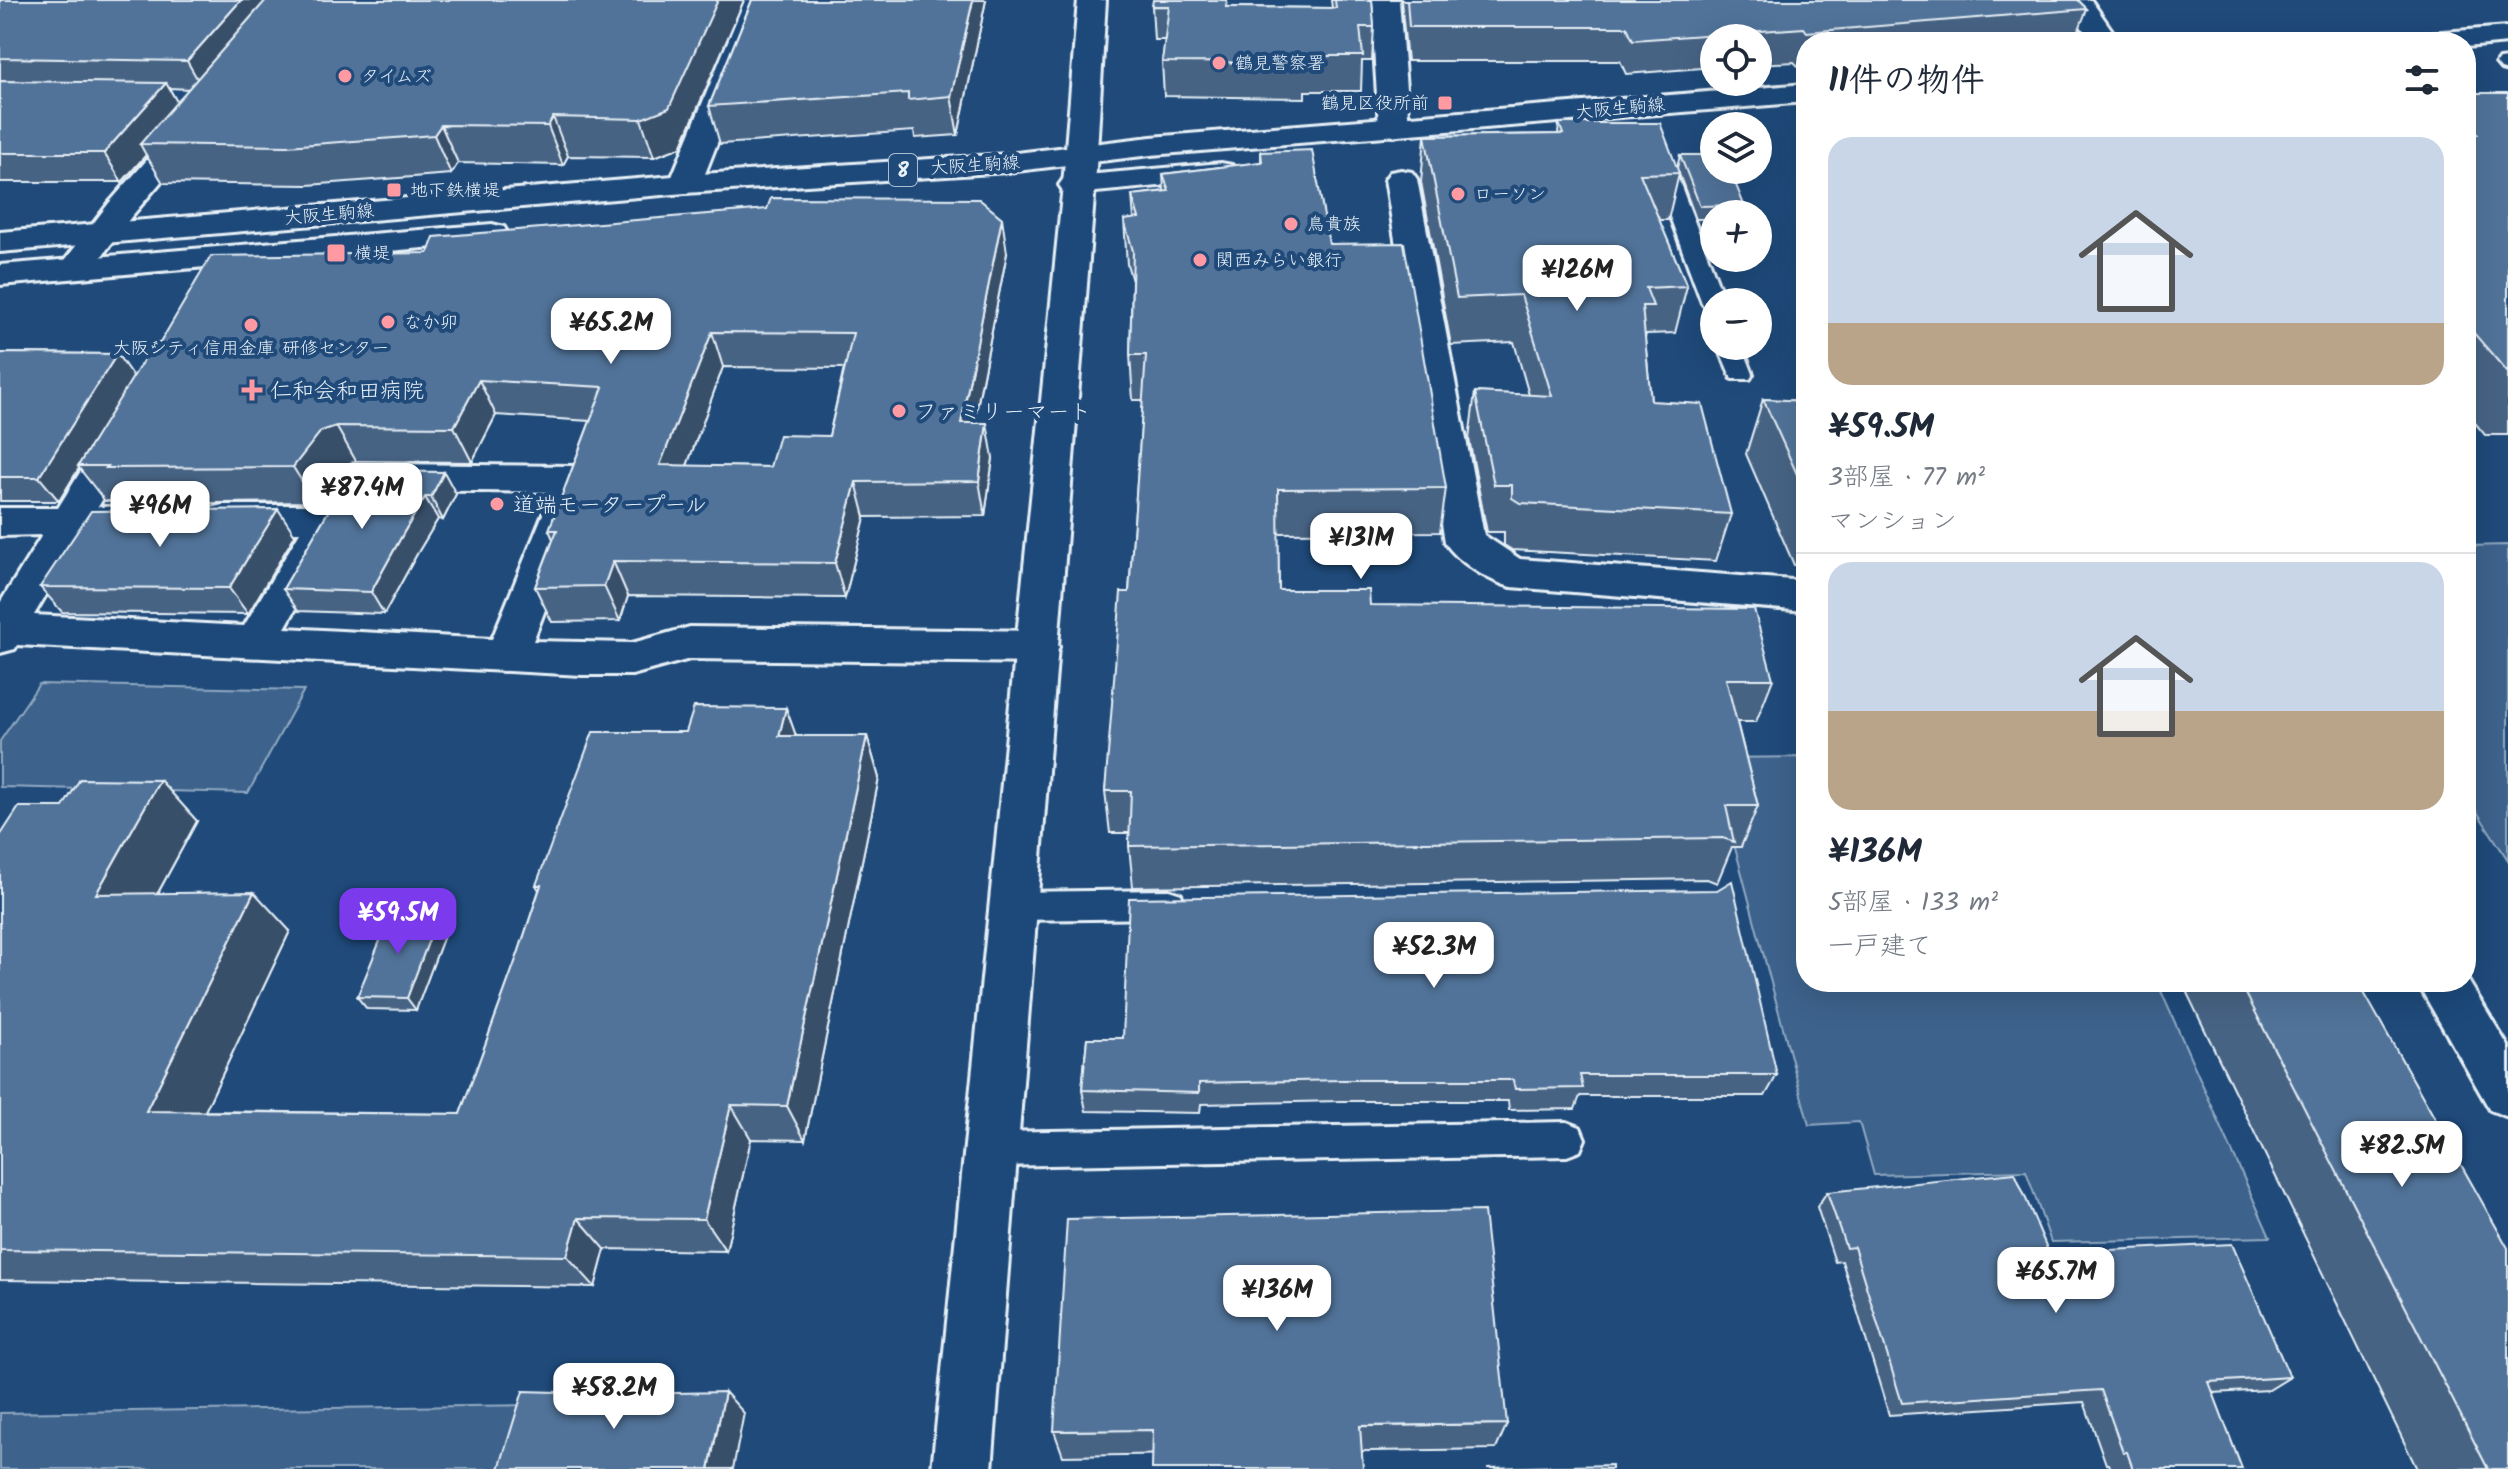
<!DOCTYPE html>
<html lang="ja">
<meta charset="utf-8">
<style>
:root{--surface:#fff;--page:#f2f2f3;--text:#1f2937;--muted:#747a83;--line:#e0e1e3;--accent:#7c3aed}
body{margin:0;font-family:Kalam,"Klee One",sans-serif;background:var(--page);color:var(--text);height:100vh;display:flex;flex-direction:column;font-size:30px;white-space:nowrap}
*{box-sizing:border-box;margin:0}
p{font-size:26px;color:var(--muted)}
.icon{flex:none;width:44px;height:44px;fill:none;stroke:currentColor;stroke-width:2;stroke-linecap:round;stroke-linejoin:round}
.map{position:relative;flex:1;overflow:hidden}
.drawer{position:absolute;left:1796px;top:32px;width:680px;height:960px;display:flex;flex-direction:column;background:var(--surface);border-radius:32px;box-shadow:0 8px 32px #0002}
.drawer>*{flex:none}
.controls{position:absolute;left:1700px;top:24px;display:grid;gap:16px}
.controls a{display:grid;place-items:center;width:72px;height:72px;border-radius:50%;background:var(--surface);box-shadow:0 8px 32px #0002;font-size:40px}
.price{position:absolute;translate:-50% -68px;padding:0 18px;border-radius:16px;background:#fff;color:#222;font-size:26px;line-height:52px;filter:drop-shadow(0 2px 4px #0008)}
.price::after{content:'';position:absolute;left:50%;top:48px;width:24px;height:18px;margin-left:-12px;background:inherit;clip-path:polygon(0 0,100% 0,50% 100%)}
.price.selected{background:var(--accent);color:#fff}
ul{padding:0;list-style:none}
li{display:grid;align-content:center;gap:16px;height:424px;padding:0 32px}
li+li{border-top:2px solid var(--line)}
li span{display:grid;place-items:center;height:248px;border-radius:24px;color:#555}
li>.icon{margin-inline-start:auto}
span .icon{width:144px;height:144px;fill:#fffc;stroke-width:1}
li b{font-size:34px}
h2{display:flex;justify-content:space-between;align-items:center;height:96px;padding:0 32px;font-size:34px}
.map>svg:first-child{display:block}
</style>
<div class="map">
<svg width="2508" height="1469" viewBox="0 0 2508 1469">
<rect width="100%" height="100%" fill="#1f4a7a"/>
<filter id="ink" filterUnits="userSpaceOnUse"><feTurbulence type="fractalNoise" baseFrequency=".0125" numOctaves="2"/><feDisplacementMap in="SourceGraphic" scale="16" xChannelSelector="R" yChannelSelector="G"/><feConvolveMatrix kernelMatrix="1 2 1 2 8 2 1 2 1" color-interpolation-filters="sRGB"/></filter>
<g filter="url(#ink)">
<path fill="#3c628c" stroke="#92aac2" stroke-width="2" d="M2508 545V860L2466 795V546Z
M39 684 304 690 248 793 0 787V741Z
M1806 757V982H2157L2270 1237 2051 1242 2026 1171 1874 1175 1859 1122 1809 1125 1711 758Z
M532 1405 519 1469H0V1413Z"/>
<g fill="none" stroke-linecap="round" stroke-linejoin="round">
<defs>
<path id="service" d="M2508 58V71L2501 69 2496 63 2499 59Z
M1660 154 1671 160 1725 302H1714V310L1706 308 1702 303 1649 160Z
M1718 346H1742L1753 374 1750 379H1732Z
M1169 890 1181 894 1185 904 1181 914 1169 918 1013 920 1001 916 997 906 1001 896 1013 892Z
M1567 1122 1580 1127 1585 1139 1580 1151 1567 1156 991 1166 978 1161 973 1149 978 1137 991 1132Z"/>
<path id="minor" d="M745 0H773L701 184 696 191 685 193 674 191 669 184Z
M1371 0H1399L1409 127 1405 133 1394 136 1383 133 1379 127Z
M2063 0H2091L2120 42H2092Z
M194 116 205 119 209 125 131 217 88 275 76 278 64 275 59 268 109 203 183 119Z
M1401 170 1412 172 1417 179 1484 535 1520 559 1806 581V611L1511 587C1489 581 1457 562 1445 542L1385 179 1390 172Z
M123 421 136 424 142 433 98 507 146 506 160 510 166 520 160 530 146 534H82L34 615 244 626 300 532 222 533 208 529 202 519 208 509 222 505H328L342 508 348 518 342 528 328 531 334 541 285 628 492 639 552 492 389 490 376 486 370 477 376 468 389 464 576 466 590 470 595 479 533 641 632 643 690 627 1038 631 1053 636 1059 647 1053 658 1038 663 690 659 632 675H582L17 645 15 649 0 653V603L42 535 0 536V508H58L110 424Z
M2466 977 2508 1046V1117L2490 1110 2417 982H2466Z"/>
<path id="tertiary" d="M1078 0H1106L1095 185 992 1469H932L1063 185Z"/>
<path id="primary" d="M2508 27V43L2466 47V42H2402L2406 36 2416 34Z
M1806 84V102L1151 155 1008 172 685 193 0 252V232L685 175 1008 154 1151 137Z
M1221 163 1232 165 1237 172 1232 179 1075 194 1064 192 1059 185 1064 178 1075 176Z
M492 224 504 227 508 234 504 241 0 285V265Z"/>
</defs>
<use href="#service" stroke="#e8f1f8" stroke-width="6"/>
<use href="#minor" stroke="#e8f1f8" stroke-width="6"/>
<use href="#tertiary" stroke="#e8f1f8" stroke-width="6"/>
<use href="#primary" stroke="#e8f1f8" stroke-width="6"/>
<use href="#service" fill="#1f4a7a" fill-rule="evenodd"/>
<use href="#minor" fill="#1f4a7a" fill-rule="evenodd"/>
<use href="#tertiary" fill="#1f4a7a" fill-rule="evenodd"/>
<use href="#primary" fill="#1f4a7a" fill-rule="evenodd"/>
</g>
<path fill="#466384" stroke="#e8f1f8" stroke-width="2" fill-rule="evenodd" d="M0 0H744L681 147 654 157 568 156 563 165 458 163 451 174 308 185 163 183 146 155 122 182H0ZM169 88 189 89 177 102Z
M752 0H986L958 135 915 138 914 131 720 144 709 106Z
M1331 0H1372L1374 27 1372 61H1362L1361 91H1305V98L1164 96 1162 62 1165 40H1154L1152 6 1332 8Z
M1401 0H2078L2087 9 2074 42H1806V65L1798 66 1794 62 1758 64V38H1714V67L1626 74 1620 61H1407Z
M2466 93H2508V435H2485L2466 412Z
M1559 123 1677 168 1680 155 1744 205 1741 214H1714V219H1696L1679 174 1668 220H1659L1687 286 1675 333 1646 334 1645 339 1651 401 1731 514 1716 561 1512 550 1504 545V532H1487L1469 439 1475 392 1529 395 1514 342 1451 345 1421 182 1425 136 1558 134Z
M1261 152 1329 244 1446 488 1440 532 1278 533 1279 590 1773 679 1756 722H1737L1758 806 1741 847H1732L1717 883 1707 879 1133 887 1129 846V833H1110L1105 791 1129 592 1143 400H1133L1130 355 1132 281 1127 264 1124 220 1134 219 1132 195 1164 191 1163 174 1261 162Z
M1007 253 974 423 993 458 985 516 865 517 845 598 628 596 620 621 552 622 535 587 553 539 549 530 590 421 496 415 472 462 356 461 342 466 315 502 132 504 131 501H105L79 468 59 501H0V353L117 354 133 377 160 343ZM723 367 844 368 829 436 770 467 687 466Z
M1763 399 1806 401V566L1794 565 1746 454Z
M456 494 443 520 438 519 417 554 384 614 298 611 283 589 332 505Z
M295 535 248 614 62 612 40 587Z
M786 708 796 736H867L879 778 805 1140 751 1139 726 1251 605 1249 595 1287 0 1280V836L63 807 197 821 158 893 290 931 205 1111 460 1114 518 954 539 890 536 885 686 732Z
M448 925 416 1010 367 1009 357 997Z
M2197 982H2358L2508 1469H2417L2187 993Z
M1087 1038 1777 1075 1765 1096H1580L1575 1109 1509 1110 1508 1101H1340L1201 1104 1200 1113 1086 1111 1082 1090Z
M1827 1192 2049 1253 2290 1377 2269 1390 2213 1393 2242 1469H2111L2109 1464H2106L2084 1402 1889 1415 1842 1261 1835 1262 1817 1207Z
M1507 1424 1496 1449 1063 1456 1054 1431Z"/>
<path fill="#39506b" stroke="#e8f1f8" stroke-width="2" d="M241 0H280L203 89 187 61Z
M718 0H744L681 147 654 157 641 119Z
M973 0H986L958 135 951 96Z
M166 83 183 112 140 144 146 155 122 182 104 153Z
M553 117 568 156 563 165 548 126Z
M441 125 458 163 451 174 434 135Z
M1002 218 1007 253 967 458 961 423Z
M712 332 723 367 674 501 660 465Z
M117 354 134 378 78 466 79 468 59 501 39 477Z
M479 380 496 415 472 462 454 427Z
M987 423 993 458 985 516 979 481Z
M336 426 356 461 342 466 315 502 293 467 321 431Z
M444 472 456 494 443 520 431 497Z
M856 482 865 517 845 598 835 563Z
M425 497 438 519 417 554 384 614 371 592 404 532Z
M278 509 295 535 248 614 229 588Z
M613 561 628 596 620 621 604 586Z
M786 708 801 750 779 736Z
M867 736 879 778 805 1140 787 1106Z
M160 780 197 821 136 933 96 894Z
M254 892 290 931 189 1145 146 1111Z
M439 913 448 925 416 1010 407 998Z
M731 1105 751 1139 726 1251 704 1219Z
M578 1218 605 1249 595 1287 567 1256Z
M725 1392 744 1413 733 1469H709Z"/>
<path fill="#517399" stroke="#e8f1f8" stroke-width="2" fill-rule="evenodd" d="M0 0H241L187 61 0 58Z
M266 0H718L669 108 641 119 553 117 548 126 441 125 434 135 287 146 140 144Z
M752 0H973L951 96 908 100V93L709 106Z
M1153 0H1227L1226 7 1336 8 1335 0H1372L1374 27H1360L1363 56H1306V63L1162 62 1169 6H1152Z
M1407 0H2078L2087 9 1807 32 1804 28 1633 40 1627 27H1409Z
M0 81 166 83 104 153H0Z
M2466 93H2508V373L2466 324V134H2477L2466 123Z
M1559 123H1660L1679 173 1640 174 1687 286 1646 288 1653 306H1642L1651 401 1702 404 1731 514 1520 503 1512 498V485H1494L1475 392 1552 396 1521 295 1457 298 1425 136 1563 134Z
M1312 150 1329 244 1404 243 1446 488 1278 489 1279 590H1369L1370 605 1754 609 1773 679H1726L1758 806H1726L1734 842 1723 838 1129 846 1131 791H1105L1121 592H1129L1146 355H1130L1133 251 1124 220 1139 218 1132 195 1169 191 1163 174 1262 162 1261 152Z
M1680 155H1714V170H1730L1744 205 1700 206Z
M771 198 979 199 1002 218 961 423H987L979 481 856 482 835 563 613 561 604 586 535 587 557 530H549L603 387 479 380 454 427 336 426 321 431 293 467 106 468 108 466H78L154 343H160L211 256 428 253 434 237 767 209ZM712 332 853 333 829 436 779 435 770 467 660 465Z
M0 353 117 354 39 477H0Z
M1763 399 1806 401V494Z
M357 471 444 472 431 497H425L404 532 371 592 283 589 332 505Z
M278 509 229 588 40 587 91 511Z
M694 707 786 708 779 736H867L787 1106 731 1105 704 1219 578 1218 567 1256 0 1250V836L19 807H63L80 779 160 780 96 894 254 892 146 1111 460 1114 518 954 541 885H536L593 732H686Z
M1732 881 1777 1075H1580L1583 1088 1515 1089 1513 1080H1342L1199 1083V1093L1082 1090 1087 1038H1123L1129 898 1717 890Z
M439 913 407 998 357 997 391 914Z
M2240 982H2358L2508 1248V1469H2488Z
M2015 1173 2049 1253 2232 1244 2290 1377 2209 1382 2242 1469H2133L2127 1452H2123L2101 1390 1902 1403 1854 1247 1846 1248 1827 1192Z
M1484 1211 1507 1424 1360 1426 1363 1469H1152L1153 1430 1054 1431 1067 1219Z
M523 1391 627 1394 725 1392 709 1469H499Z
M1612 1465V1469L1487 1468Z"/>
</g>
<g fill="#ff9aa2" stroke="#1f4a7a" stroke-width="3">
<circle cx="1219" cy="63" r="8"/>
<circle cx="345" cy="76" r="8"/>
<rect x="1437" y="95" width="16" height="16" rx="4"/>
<rect x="386" y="182" width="16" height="16" rx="4"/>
<circle cx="1458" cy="194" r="8"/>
<circle cx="1291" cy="224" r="8"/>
<rect x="326" y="243" width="20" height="20" rx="4"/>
<circle cx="1200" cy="260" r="8"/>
<circle cx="388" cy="322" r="8"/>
<circle cx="251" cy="325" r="8"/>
<path d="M248 378h8v8h8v8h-8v8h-8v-8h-8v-8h8z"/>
<circle cx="899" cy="411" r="8"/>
<circle cx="497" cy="504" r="8"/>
</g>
<g text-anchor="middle" stroke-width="8" stroke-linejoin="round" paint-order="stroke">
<g font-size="18" fill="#e8f1f8" stroke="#1f4a7a" text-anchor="start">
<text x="1235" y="69">鶴見警察署</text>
<text x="361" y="82">タイムズ</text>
<text x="1429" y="109" text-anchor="end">鶴見区役所前</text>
<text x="410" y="196">地下鉄横堤</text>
<text x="1474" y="200">ローソン</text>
<text x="1307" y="230">鳥貴族</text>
<text x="354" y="259">横堤</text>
<text x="1216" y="266">関西みらい銀行</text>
<text x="404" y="328">なか卯</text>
<text x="251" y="354" text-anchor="middle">大阪シティ信用金庫 研修センター</text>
</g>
<g font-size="18" fill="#e8f1f8" stroke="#1f4a7a">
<text transform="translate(1620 108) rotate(-5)" y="6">大阪生駒線</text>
<text transform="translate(975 165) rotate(-4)" y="6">大阪生駒線</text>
<text transform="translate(329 214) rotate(-5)" y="6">大阪生駒線</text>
</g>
<rect fill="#1f4a7a" stroke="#acbfd2" stroke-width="2" x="889" y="154" width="28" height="32" rx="6"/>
<g font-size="20" font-weight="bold" fill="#e8f1f8">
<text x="903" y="177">8</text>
</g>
<g font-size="22" fill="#e8f1f8" stroke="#1f4a7a" text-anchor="start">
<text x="270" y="398">仁和会和田病院</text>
<text x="915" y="419">ファミリーマート</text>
<text x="513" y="512">道端モータープール</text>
</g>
</g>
</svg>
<div class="controls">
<a><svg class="icon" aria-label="locate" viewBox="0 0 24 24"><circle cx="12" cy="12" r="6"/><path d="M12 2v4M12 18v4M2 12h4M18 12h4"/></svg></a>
<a><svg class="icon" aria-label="layers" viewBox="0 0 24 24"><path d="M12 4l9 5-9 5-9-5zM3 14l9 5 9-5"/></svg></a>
<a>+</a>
<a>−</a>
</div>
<b class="price" style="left:1577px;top:313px">¥126M</b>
<b class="price" style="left:611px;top:366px">¥65.2M</b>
<b class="price" style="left:362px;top:531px">¥87.4M</b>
<b class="price" style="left:160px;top:549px">¥96M</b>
<b class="price" style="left:1361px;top:581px">¥131M</b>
<b class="price selected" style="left:398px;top:956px">¥59.5M</b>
<b class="price" style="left:1434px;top:990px">¥52.3M</b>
<b class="price" style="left:2402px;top:1189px">¥82.5M</b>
<b class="price" style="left:2056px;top:1315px">¥65.7M</b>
<b class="price" style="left:1277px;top:1333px">¥136M</b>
<b class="price" style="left:614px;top:1431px">¥58.2M</b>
<section class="drawer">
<h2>11件の物件<svg class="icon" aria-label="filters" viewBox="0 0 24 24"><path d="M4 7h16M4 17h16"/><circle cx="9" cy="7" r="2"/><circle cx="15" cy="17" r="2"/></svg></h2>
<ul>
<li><span style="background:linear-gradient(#c9d6e8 75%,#b9a48a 0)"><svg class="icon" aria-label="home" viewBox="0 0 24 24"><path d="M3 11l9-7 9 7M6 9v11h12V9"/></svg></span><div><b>¥59.5M</b><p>3部屋 · 77 m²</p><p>マンション</p></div></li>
<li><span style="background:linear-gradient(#c9d6e8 60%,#b9a48a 0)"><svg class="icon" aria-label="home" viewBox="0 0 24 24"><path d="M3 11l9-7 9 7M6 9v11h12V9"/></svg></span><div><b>¥136M</b><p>5部屋 · 133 m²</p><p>一戸建て</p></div></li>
</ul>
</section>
</div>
